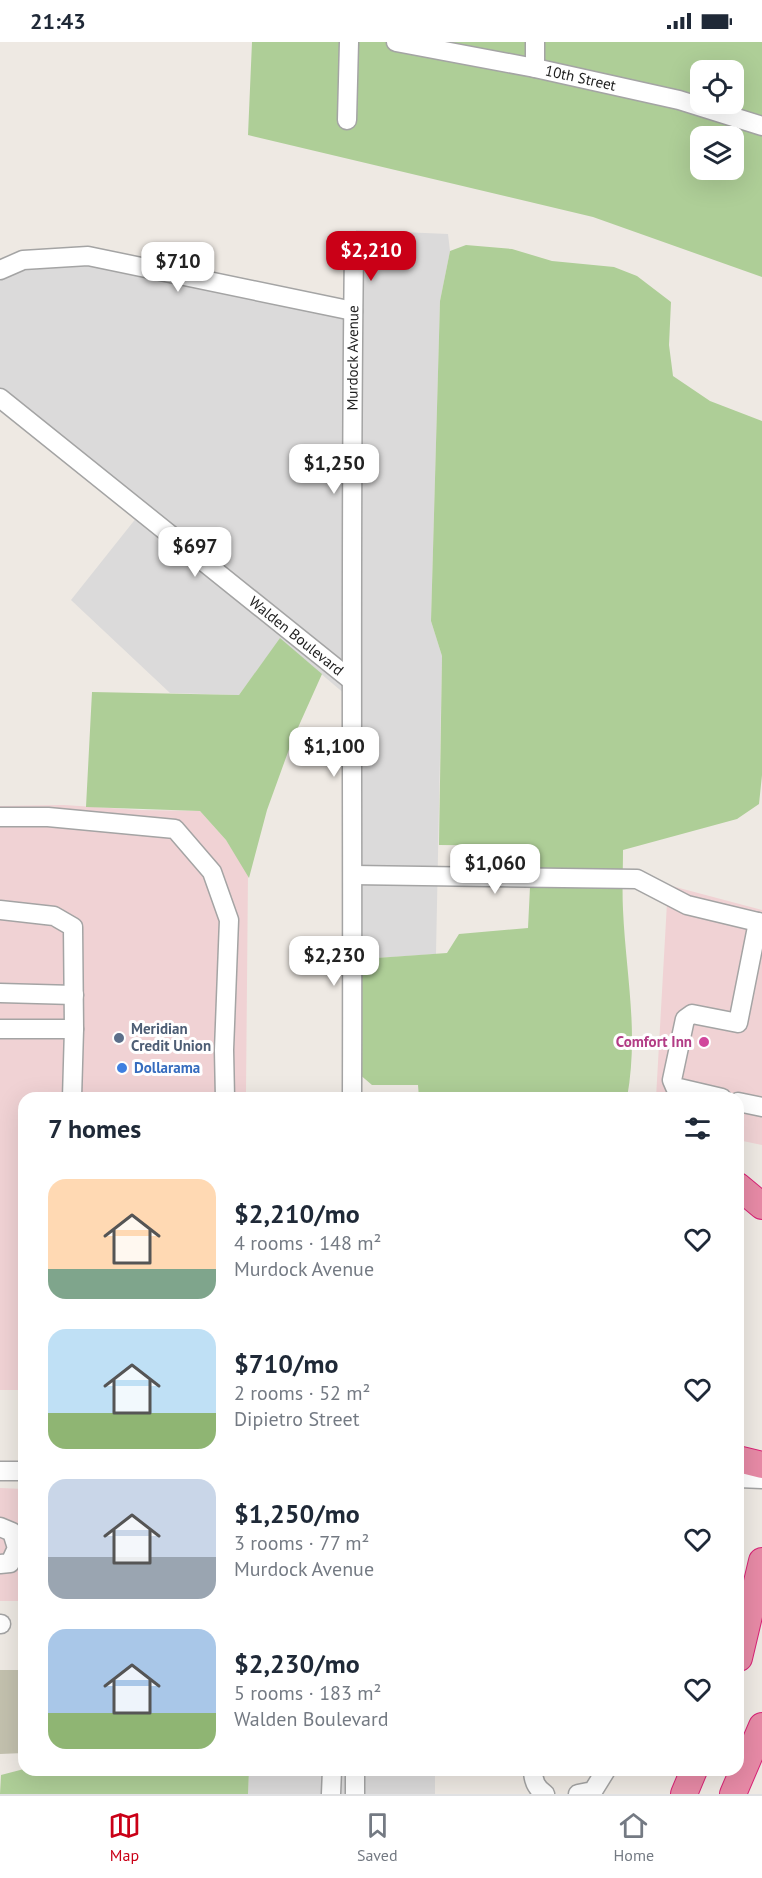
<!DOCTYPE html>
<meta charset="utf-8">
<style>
:root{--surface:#fff;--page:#f6f6f7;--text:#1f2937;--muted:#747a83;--line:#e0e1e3;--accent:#ca0017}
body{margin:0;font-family:"PT Sans",sans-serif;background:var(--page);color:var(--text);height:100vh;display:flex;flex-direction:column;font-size:22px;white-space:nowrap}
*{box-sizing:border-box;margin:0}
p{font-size:20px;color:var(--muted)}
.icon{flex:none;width:33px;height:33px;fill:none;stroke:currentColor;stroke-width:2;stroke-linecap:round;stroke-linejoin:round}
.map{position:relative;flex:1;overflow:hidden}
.side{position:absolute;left:18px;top:1050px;width:726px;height:684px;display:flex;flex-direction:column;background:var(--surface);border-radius:18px;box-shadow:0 6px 24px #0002}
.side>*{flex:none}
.controls{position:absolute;left:690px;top:18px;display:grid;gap:12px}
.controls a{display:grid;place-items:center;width:54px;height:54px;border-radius:12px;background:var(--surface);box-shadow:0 6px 24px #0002;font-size:30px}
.price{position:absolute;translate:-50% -51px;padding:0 14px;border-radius:12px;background:#fff;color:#222;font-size:20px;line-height:39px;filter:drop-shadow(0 2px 3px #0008)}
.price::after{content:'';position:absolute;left:50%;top:36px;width:18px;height:14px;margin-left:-9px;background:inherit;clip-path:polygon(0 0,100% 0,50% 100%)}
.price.active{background:var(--accent);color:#fff}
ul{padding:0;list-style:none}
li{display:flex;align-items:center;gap:18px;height:150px;padding:0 30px}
li span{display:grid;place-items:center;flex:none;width:168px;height:120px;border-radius:18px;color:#555}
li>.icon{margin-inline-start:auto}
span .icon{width:72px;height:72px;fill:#fffc;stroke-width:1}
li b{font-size:26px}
h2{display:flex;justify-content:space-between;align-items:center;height:72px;padding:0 30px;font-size:26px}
.status{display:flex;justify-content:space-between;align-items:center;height:42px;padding:0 30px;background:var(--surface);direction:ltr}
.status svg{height:16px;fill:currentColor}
.tabs{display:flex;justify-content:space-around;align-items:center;height:84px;border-top:2px solid var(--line);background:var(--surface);font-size:16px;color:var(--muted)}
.tabs a{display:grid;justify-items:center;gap:3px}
.tabs .active{color:var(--accent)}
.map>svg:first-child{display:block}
</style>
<div class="status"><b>21:43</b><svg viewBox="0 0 49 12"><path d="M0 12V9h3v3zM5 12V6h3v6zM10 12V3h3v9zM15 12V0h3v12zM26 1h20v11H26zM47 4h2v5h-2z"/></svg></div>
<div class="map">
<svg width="762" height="1752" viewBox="0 0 762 1752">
<rect width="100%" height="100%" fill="#eee9e3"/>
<path fill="#dbdada" d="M356 188 448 192 450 209 440 259 431 579 442 614 436 912 362 917 359 664 280 597 239 653 170 651 71 558 137 475 0 366V233L39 223 78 220 358 276Z
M249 1728H435V1752H248Z"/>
<path fill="#f0d2d4" d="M64 763 140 768 200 769 226 798 248 832 246 1050 256 1052 255 1056H24V1348H0V764Z
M668 843 762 868V1103L738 1098V1056H656Z
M0 1446 24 1447V1559H0Z"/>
<path fill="#c3c1ae" d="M0 1628H24V1711L0 1712Z"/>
<path fill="#aece97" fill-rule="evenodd" d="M252 0H762V235L593 175 248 93ZM700 28H734V62H700ZM700 94H734V128H700Z
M466 203 512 207 552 219 614 225 637 234 671 260 669 303 673 334 710 359 762 379V733L759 762 737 777 623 808C623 827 622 848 623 868 626 933 639 990 627 1056H419L418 1043H372L358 1031 362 917 447 911 459 892 528 886 532 804 439 803 442 614 431 579 440 259 450 209Z
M280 596 322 632 292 699 267 768 249 836 226 798 200 769 86 765 92 650 239 653Z
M24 1727 249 1728 248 1752H0L1 1733Z"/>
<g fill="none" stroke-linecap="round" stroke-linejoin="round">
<defs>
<g id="minor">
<path id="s1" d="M396 0 535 26 679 58 762 84"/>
<path d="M535 26V0"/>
<path d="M347 78 349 0"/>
<path d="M0 228 23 218 88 214 353 269"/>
<path id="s2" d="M0 356 351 638"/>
<path d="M0 775H48L175 787 212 830 229 878 224 1008 225 1056"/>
<path d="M353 833 637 837 687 863 762 881"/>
<path d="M0 868 54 874 73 885 74 987"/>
<path d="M0 951 74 953"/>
<path d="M0 987H74L72 1056"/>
<path id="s3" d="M352 1056C353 774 350 492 354 210"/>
<path d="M722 1056 675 1045 672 1038 685 977 692 972 738 981 758 880"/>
<path d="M738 1060 762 1065"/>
<path d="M0 1429H24"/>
<path d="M738 1436 762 1437"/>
<path d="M0 1485 12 1490 17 1506 10 1521 0 1522"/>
<path d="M0 1582H1"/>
<path d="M533 1728C533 1739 536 1746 545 1752"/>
<path d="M331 1752 332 1728"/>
<path d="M355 1752V1728"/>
<path d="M578 1752 593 1749 606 1728"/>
</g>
<path id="highway" d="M738 1144 762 1164
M738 1417 762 1423
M739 1616 762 1519
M684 1752 694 1728
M733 1752 762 1684"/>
</defs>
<use href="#minor" stroke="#a4a4a4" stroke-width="21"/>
<use href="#highway" stroke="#d92376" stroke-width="28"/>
<use href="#minor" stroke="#fff" stroke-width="18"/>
<use href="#highway" stroke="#e78aa6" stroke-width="26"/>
</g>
<circle fill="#5c6f8a" stroke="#fff" stroke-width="2" cx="119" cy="996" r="6"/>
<circle fill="#d1479c" stroke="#fff" stroke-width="2" cx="704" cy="1000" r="6"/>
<circle fill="#3f7fe0" stroke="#fff" stroke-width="2" cx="122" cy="1026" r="6"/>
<g text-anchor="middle" stroke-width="6" stroke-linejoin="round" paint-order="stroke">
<g font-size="15" fill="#1d1d1d" stroke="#fff">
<text dy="5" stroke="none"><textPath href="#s1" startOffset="188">10th Street</textPath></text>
<text dy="5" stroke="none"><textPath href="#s3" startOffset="740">Murdock Avenue</textPath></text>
<text dy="5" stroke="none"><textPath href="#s2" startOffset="380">Walden Boulevard</textPath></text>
</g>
<g font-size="15" font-weight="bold" fill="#4e5e75" stroke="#fff" text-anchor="start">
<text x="131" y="992">Meridian<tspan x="131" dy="17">Credit Union</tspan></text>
</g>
<g font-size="15" font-weight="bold" fill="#b23c85" stroke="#fff" text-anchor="end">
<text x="692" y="1005">Comfort Inn</text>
</g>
<g font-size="15" font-weight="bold" fill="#366cbe" stroke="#fff" text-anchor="start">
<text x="134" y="1031">Dollarama</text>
</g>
</g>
</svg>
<div class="controls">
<a><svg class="icon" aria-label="locate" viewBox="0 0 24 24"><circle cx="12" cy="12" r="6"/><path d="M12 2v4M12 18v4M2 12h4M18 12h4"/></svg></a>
<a><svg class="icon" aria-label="layers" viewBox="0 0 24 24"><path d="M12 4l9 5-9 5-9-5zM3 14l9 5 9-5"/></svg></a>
</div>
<b class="price active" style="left:371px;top:240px">$2,210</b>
<b class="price" style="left:178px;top:251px">$710</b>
<b class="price" style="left:334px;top:453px">$1,250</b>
<b class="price" style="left:195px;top:536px">$697</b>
<b class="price" style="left:334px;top:736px">$1,100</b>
<b class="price" style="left:495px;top:853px">$1,060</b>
<b class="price" style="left:334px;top:945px">$2,230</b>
<section class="side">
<h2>7 homes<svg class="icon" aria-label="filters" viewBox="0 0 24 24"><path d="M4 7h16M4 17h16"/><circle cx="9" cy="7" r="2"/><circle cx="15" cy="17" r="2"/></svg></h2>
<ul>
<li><span style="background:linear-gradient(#ffd9b3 75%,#7fa58c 0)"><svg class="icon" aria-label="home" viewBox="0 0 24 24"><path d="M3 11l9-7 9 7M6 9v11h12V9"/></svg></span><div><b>$2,210/mo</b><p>4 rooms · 148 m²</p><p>Murdock Avenue</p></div><svg class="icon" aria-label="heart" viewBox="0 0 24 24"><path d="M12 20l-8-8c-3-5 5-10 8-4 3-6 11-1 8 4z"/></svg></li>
<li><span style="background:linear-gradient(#bfe0f5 70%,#8fb573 0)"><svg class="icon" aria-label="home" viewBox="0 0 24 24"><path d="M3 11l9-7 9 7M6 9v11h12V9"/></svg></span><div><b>$710/mo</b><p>2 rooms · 52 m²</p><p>Dipietro Street</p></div><svg class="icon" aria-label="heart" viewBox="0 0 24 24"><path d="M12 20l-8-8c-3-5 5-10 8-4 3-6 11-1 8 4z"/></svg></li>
<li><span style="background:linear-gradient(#c9d6e8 65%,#9aa5b1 0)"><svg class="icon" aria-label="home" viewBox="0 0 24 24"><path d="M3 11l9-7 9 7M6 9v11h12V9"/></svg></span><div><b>$1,250/mo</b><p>3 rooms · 77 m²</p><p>Murdock Avenue</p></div><svg class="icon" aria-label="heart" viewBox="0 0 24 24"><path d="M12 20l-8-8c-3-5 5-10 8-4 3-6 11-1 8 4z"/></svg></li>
<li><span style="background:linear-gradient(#a9c7e8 70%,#8fb573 0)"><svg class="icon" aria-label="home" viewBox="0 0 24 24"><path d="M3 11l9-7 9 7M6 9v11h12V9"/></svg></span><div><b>$2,230/mo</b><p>5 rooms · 183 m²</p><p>Walden Boulevard</p></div><svg class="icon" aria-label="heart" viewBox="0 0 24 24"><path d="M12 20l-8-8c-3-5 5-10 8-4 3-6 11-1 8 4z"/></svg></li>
</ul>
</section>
</div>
<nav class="tabs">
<a class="active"><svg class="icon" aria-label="map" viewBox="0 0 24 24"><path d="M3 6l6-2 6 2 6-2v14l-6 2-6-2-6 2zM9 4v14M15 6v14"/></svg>Map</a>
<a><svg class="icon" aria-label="saved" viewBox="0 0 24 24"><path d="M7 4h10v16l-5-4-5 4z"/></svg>Saved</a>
<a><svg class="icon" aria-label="home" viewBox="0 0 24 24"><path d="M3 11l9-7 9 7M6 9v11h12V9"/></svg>Home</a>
</nav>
